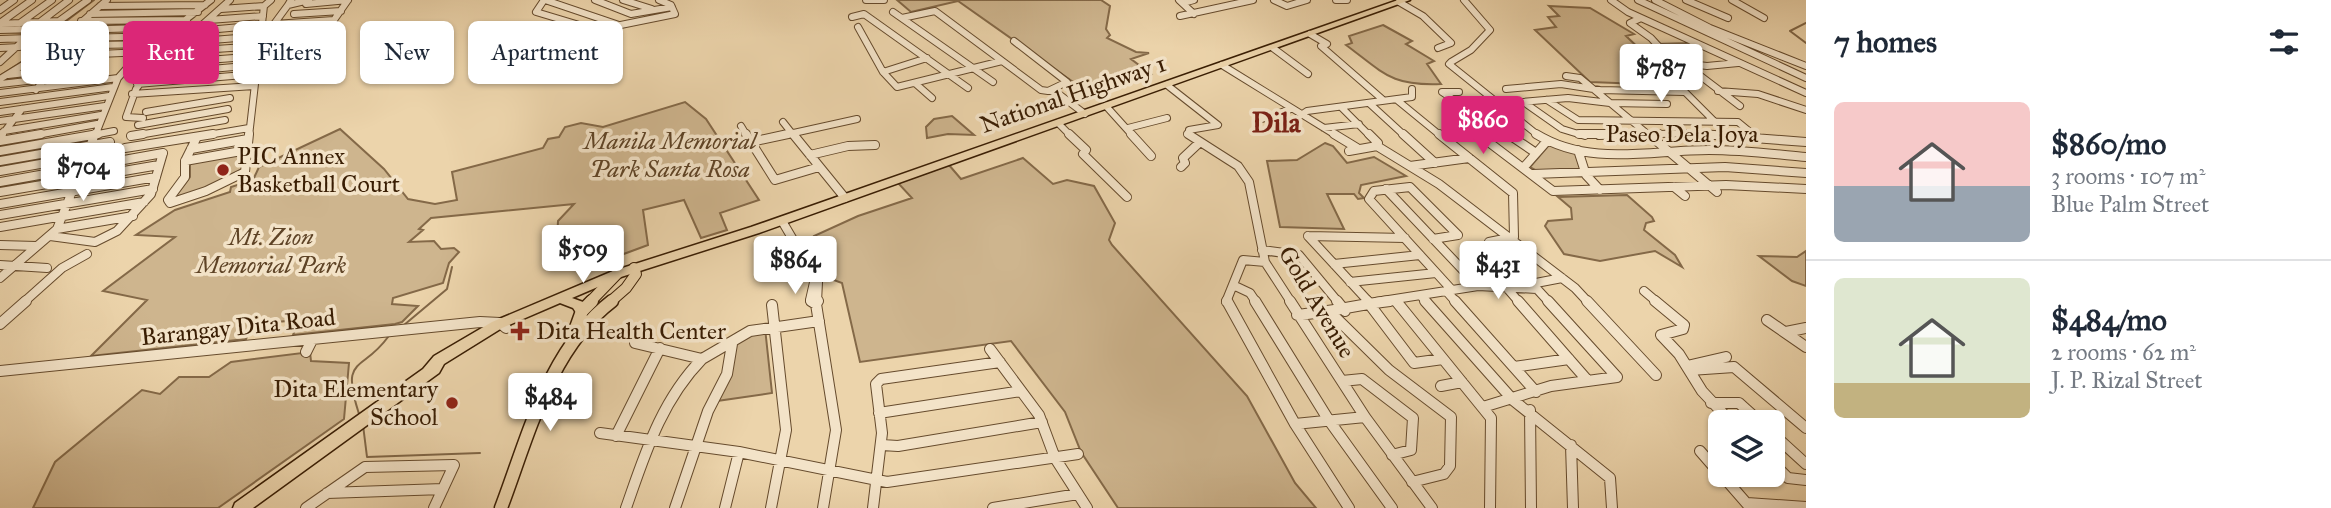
<!DOCTYPE html>
<meta charset="utf-8">
<style>
:root{--surface:#fff;--page:#f6f6f7;--text:#1f2937;--muted:#747a83;--line:#e0e1e3;--accent:#db2777}
body{margin:0;font-family:"IM FELL Great Primer",serif;background:var(--page);color:var(--text);height:100vh;display:flex;flex-direction:column;font-size:26px;white-space:nowrap}
*{box-sizing:border-box;margin:0}
p{font-size:23px;color:var(--muted)}
.icon{flex:none;width:38px;height:38px;fill:none;stroke:currentColor;stroke-width:2;stroke-linecap:round;stroke-linejoin:round}
.map{position:relative;flex:1;overflow:hidden}
.drawer{display:flex;flex-direction:column;background:var(--surface);width:525px}
.drawer>*{flex:none}
.top-card{position:absolute;left:21px;top:21px;width:665px;height:63px;display:flex;gap:14px}
.tools{position:absolute;left:1708px;top:410px;display:grid;gap:14px}
.tools a{display:grid;place-items:center;width:77px;height:77px;border-radius:10px;background:var(--surface);box-shadow:0 2px 5px #0004;font-size:35px}
.price{position:absolute;translate:-50% -60px;padding:0 16px;border-radius:7px;background:#fff;color:#222;font-size:23px;line-height:46px;filter:drop-shadow(0 2px 4px #0008)}
.price::after{content:'';position:absolute;left:50%;top:42px;width:21px;height:16px;margin-left:-10px;background:inherit;clip-path:polygon(0 0,100% 0,50% 100%)}
.price.active{background:var(--accent);color:#fff}
ul{padding:0;list-style:none}
li{display:flex;align-items:center;gap:21px;height:175px;padding:0 28px}
li+li{border-top:2px solid var(--line)}
li span{display:grid;place-items:center;flex:none;width:196px;height:140px;border-radius:10px;color:#555}
li>.icon{margin-inline-start:auto}
span .icon{width:84px;height:84px;fill:#fffc;stroke-width:1}
li b{font-size:30px}
h2{display:flex;justify-content:space-between;align-items:center;height:84px;padding:0 28px;font-size:30px}
.chip{padding:0 24px;border-radius:10px;background:var(--surface);box-shadow:0 2px 5px #0004;font-size:24px;line-height:63px}
.chip.active{background:var(--accent);color:#fff}
main{display:flex;flex:1;min-height:0}
.map>svg:first-child{display:block}
</style>
<main>
<div class="map">
<svg width="1806" height="508" viewBox="0 0 1806 508">
<rect width="100%" height="100%" fill="#ecd4ab"/>
<filter id="stains"><feTurbulence type="fractalNoise" baseFrequency=".00286" numOctaves="4"/><feColorMatrix values="0 0 0 0 .2 0 0 0 0 .09 0 0 0 0 .02 0 0 0 .5 -.17"/></filter>
<radialGradient id="worn" r=".72"><stop offset=".6" stop-color="#630" stop-opacity="0"/><stop offset="1" stop-color="#630" stop-opacity=".3"/></radialGradient>
<path fill="#ceb58e" stroke="#846948" stroke-width="2" d="M897 0H1101L1110 6 1106 29 1110 35 1107 38 1136 52 1149 53 1131 59 1151 74 1086 91 958 1 911 12Z
M1549 6 1590 8 1634 34 1626 36 1664 72 1683 76 1693 86 1590 82 1535 30 1556 27 1548 17 1559 16Z
M1383 25 1412 41 1406 44 1434 61 1427 64 1441 84C1391 86 1385 74 1346 45L1352 43 1349 36Z
M685 102 706 119 759 200 720 213 727 230 701 238 684 200 643 210 648 245 621 255 602 266 592 250 556 258 558 221 574 204 431 218 419 229 423 230 409 242 434 241 441 249 454 248 459 252 449 263 443 283 393 298 392 304 418 306 402 322 395 324 293 335 299 320 253 324 246 339 91 356 147 300 103 291 175 237 136 235 175 210 230 192 231 187 253 180 259 167 340 129 384 169 408 199 435 204 457 200 452 172 543 148 548 139 559 137 565 127 581 123 603 127Z
M952 116 974 135 948 134 927 138 926 127 934 119Z
M1325 143 1333 146 1347 163 1374 157 1406 176 1361 185 1359 193 1364 198 1358 199 1354 194H1327L1344 229 1280 227 1267 161 1297 160Z
M1549 145 1575 153 1581 170 1539 172 1530 167Z
M247 150 245 168 204 190 175 197 190 177V161Z
M1023 158 1053 184 1067 180 1094 186 1115 223 1109 240 1112 245 1247 396 1295 483 1316 508H1118L1081 452 1065 412 1011 341 860 362 842 283 831 279 814 236 858 216 912 198 898 183 949 165 961 179Z
M1627 195 1652 217 1654 221 1646 223 1644 230 1675 255 1682 267 1655 251 1600 261 1564 254 1545 226 1548 221 1572 219 1571 208 1558 197Z
M1806 251V286L1792 281 1759 256 1797 257Z
M765 328 772 393 717 401 734 344Z
M310 352 311 361 349 363 344 419 218 508H33L55 462 142 390 160 394 179 377H209L231 362Z"/>
<g fill="none" stroke-linecap="round" stroke-linejoin="round">
<path stroke="#806646" stroke-width="2" d="M1806 23 1790 31 1806 43
M1 75 49 44 57 28 94 0
M404 325 447 289 452 267
M359 414C340 355 362 373 388 337
M363 425 367 457 480 453"/>
<defs>
<path id="minor-far2" d="M291 0 288 5 309 0
M544 0 536 12 596 30 675 14 671 5 659 0
M545 0 619 25
M595 0 631 14 672 7
M623 0 652 9
M866 0H884
M1179 0 1194 14
M1274 0 1287 6 1307 0
M1336 0H1347
M1611 0 1628 12 1806 93
M1638 0 1806 78
M1655 0 1710 28 1806 66
M1686 0 1728 18
M1732 0 1764 18
M1399 2 1423 16 1451 43 1438 48
M1183 3 1194 0
M306 4 348 0
M288 5 274 24 334 20 348 0
M100 6 205 5
M221 9 264 6 271 0
M0 10 14 0
M893 12 993 82
M90 14 198 12
M294 14 341 11
M1180 16 1253 0
M852 17 864 14 968 88
M902 18 935 11 1041 90 1048 91 1067 82 1014 41
M1641 18 1630 23 1651 38 1673 62 1707 66 1738 63
M209 20 263 16
M81 21 187 20
M40 22 69 0
M0 23 32 0
M20 23 52 0
M0 24 59 21 88 0
M858 27 883 72 897 87 1002 61
M0 30 36 29
M71 30 179 27
M197 31 262 25
M325 32 275 35 268 70 287 68 334 20
M1310 34 1327 44 1321 46 1382 99
M79 38 167 36
M0 39 29 38
M187 42 261 36
M94 45 157 44
M1656 47 1702 46
M0 48 19 47
M1273 48 1308 74
M172 52 259 46
M99 54 144 52
M64 57 77 61 79 72
M0 62 36 29
M1451 62 1449 64 1539 136
M1451 62 1471 50 1490 30 1464 0
M156 64 258 56
M24 65 60 62
M1222 65 1337 136
M1686 65 1740 106
M883 72 927 58
M8 75 78 67
M144 75 257 65
M1566 76 1580 78 1650 136
M0 79 41 54 66 51
M101 80C107 54 90 43 70 32L107 0
M0 84 80 75
M137 84 256 74
M916 84 932 98
M1167 85 1218 125 1189 130 1191 136
M1506 89 1561 84 1600 90 1685 92 1713 120
M36 90 66 51
M1050 91 1056 92 1085 114
M1718 91 1758 94 1806 110
M1459 92H1442L1465 107 1568 98 1610 103 1667 104
M0 93 118 78
M132 94 254 86
M1397 100 1441 136
M1547 100 1578 120 1738 122 1755 136
M0 102 113 87
M1369 103 1405 136
M1525 103 1562 129 1585 136
M1106 106 1133 136
M1341 107 1370 136
M1462 107 1457 112 1464 123 1481 136
M1471 108 1511 136
M0 112 109 96
M146 112 230 98
M1301 115 1307 111 1412 97V89
M143 118 126 117 136 89 148 73 230 0
M1259 120 1291 109
M0 121 105 106
M783 122 794 136
M1058 123 1071 136
M138 125 228 109
M741 126 747 136
M1128 128 1167 118
M1324 128 1359 124
M4 131 101 115
M1 136 22 109
M31 136 97 124
M88 136 114 131
M95 136 118 78 135 59 211 0
M133 136 225 120
M202 136 249 128
M249 136 264 6
M780 136 857 119
M1599 136 1690 133 1724 136"/>
<path id="minor-far1" d="M746 134 775 180 819 167
M793 134 845 198
M1069 134 1086 150 1083 154 1127 197
M1131 134 1151 156
M1188 134 1238 166 1249 182 1265 262 1291 302
M1334 134 1357 148
M1369 134 1378 143 1377 146
M1403 134 1435 163
M1439 134 1513 193 1514 237 1489 242
M1478 134 1553 191 1726 185 1806 189
M1508 134 1536 153
M1536 134C1590 167 1650 150 1709 150 1742 150 1774 154 1806 157
M1579 134H1659
M1648 134 1717 192
M1701 134 1806 142
M1753 134 1757 137
M131 136 143 134
M0 137 2 134
M197 137 185 161V177L168 200 170 203 206 191 245 172 249 134
M0 141 41 134
M751 142 788 134
M125 148 213 134
M191 149 248 139
M1578 150 1586 175 1600 190
M0 151 98 134
M1349 151 1377 146 1439 184 1575 288 1588 302
M810 155 848 146 875 145
M0 161 110 142
M185 161 247 150
M1410 166 1469 158
M1181 167 1185 163 1183 158 1200 142
M1524 167 1547 141
M0 171 103 153
M1533 174 1725 167 1806 173
M0 182 163 153
M1674 187 1685 196
M1386 189 1478 286
M0 192 159 165
M0 204 156 177
M0 215 153 189
M782 221 818 282 817 302
M0 227 144 202
M57 229 133 216
M50 236 95 242 117 231 151 194 163 153
M1308 236 1369 302
M1308 236 1405 238
M1433 239 1458 235 1410 187 1374 191 1369 199 1451 289
M0 245 36 246
M1262 250 1299 255 1338 302
M1334 264 1420 255
M0 265 47 268
M0 278 57 229 95 134
M1350 282 1436 273
M1536 283 1562 278
M1233 285 1250 293 1256 302
M1506 287 1519 302
M1644 291 1657 302
M1448 293 1456 302
M1422 297 1427 302
M1395 300 1397 302
M24 302 62 268 87 254
M814 302 810 300 815 278
M1226 302 1243 260 1265 262
M1376 302 1478 286 1537 289 1549 302"/>
<path id="minor" d="M811 301 816 304
M818 301 816 304 836 430 823 508
M1227 301 1295 424 1349 508
M1255 301 1328 419 1392 508
M1290 301 1365 417 1432 508
M1337 301 1345 311
M1367 301 1414 363 1443 359
M1396 301 1491 418 1490 508
M1425 301 1513 400 1610 478 1612 508
M1455 301 1536 392
M1518 301 1588 381
M1548 301 1617 377
M1587 301 1656 375
M1655 301 1684 325 1683 329 1661 335 1679 354 1702 391 1731 422
M1330 312 1389 370 1451 417 1450 466 1444 474 1412 482
M1297 315C1330 312 1357 305 1390 301
M1767 320 1806 347
M0 324 26 301
M1786 332 1806 328
M635 343 702 359 750 331 819 321
M990 349 1039 415 1055 458 1087 508
M306 352 312 340
M1687 366 1726 357
M1514 367 1569 359
M1690 370 1734 367 1806 428
M0 371 480 322 500 323 506 328
M1342 381 1362 379 1413 418 1411 450 1392 455
M1441 386 1462 382
M1711 403H1739L1760 422
M1483 407 1551 386 1617 377
M1530 410 1531 508
M879 413 1021 391
M1295 424 1365 417
M600 433 739 452 887 482 1078 454
M1773 434 1806 464
M616 436 660 348
M882 445 898 446 1042 422
M1571 445 1573 508
M1700 451 1720 474
M1773 463 1788 478 1806 480
M1721 474 1748 505
M327 493 443 489
M1747 503 1806 507
M306 508 365 467 454 465 434 508
M626 508C645 454 661 401 702 359
M675 508 708 411 727 374 732 344
M725 508 739 452
M771 508 786 430 772 305
M873 508 882 433 876 384 881 379 1000 362
M993 508 1078 494"/>
<path id="major-far1" d="M590 302 617 274
M610 302 626 288 636 274 634 268"/>
<path id="major" d="M573 336 582 311 592 301
M501 508C528 437 549 349 612 301"/>
<path id="highway" d="M1398 0H1410L759 233 621 277 572 298 583 302 589 311 587 314H577L573 308 560 303 502 328 444 364 439 373 253 508H233L235 503 423 369 434 356 492 322 613 271 751 227Z"/>
</defs>
<use href="#minor-far2" stroke="#664b2d" stroke-width="8"/>
<use href="#minor-far1" stroke="#664b2d" stroke-width="10"/>
<use href="#minor" stroke="#664b2d" stroke-width="12"/>
<use href="#major-far1" stroke="#391d03" stroke-width="12"/>
<use href="#major" stroke="#391d03" stroke-width="15"/>
<use href="#highway" stroke="#391d03" stroke-width="3"/>
<use href="#minor-far2" stroke="#f3e3c8" stroke-width="6"/>
<use href="#minor-far1" stroke="#f3e3c8" stroke-width="8"/>
<use href="#minor" stroke="#f3e3c8" stroke-width="10"/>
<use href="#major-far1" stroke="#ecd4ab" stroke-width="10"/>
<use href="#major" stroke="#ecd4ab" stroke-width="12"/>
<use href="#highway" fill="#ecd4ab" fill-rule="evenodd"/>
</g>
<g fill="#8f2418" stroke="#f3e3c8" stroke-width="2.5">
<circle cx="223" cy="170" r="7"/>
<path d="M516.5 320.5h7v7h7v7h-7v7h-7v-7h-7v-7h7z"/>
<circle cx="452" cy="403" r="7"/>
</g>
<g text-anchor="middle" stroke-width="7" stroke-linejoin="round" paint-order="stroke">
<g font-size="24" fill="#391d03" stroke="#f3e3c8">
<text transform="translate(1073 94) rotate(-19)" y="8">National Highway 1</text>
<text x="1682" y="142">Paseo Dela Joya</text>
<text transform="translate(1317 302) rotate(59)" y="8">Gold Avenue</text>
<text transform="translate(238 327) rotate(-6)" y="8">Barangay Dita Road</text>
</g>
<g font-size="24" font-style="italic" fill="#5e4326" stroke="#f3e3c8">
<text x="670" y="149">Manila Memorial<tspan x="670" dy="28">Park Santa Rosa</tspan></text>
<text x="271" y="245">Mt. Zion<tspan x="271" dy="28">Memorial Park</tspan></text>
</g>
<g font-size="24" fill="#391d03" stroke="#f3e3c8" text-anchor="start">
<text x="237" y="164">PIC Annex<tspan x="237" dy="28">Basketball Court</tspan></text>
<text x="536" y="339">Dita Health Center</text>
<text x="438" y="397" text-anchor="end">Dita Elementary<tspan x="438" dy="28">School</tspan></text>
</g>
<g font-size="28" font-weight="bold" fill="#7a1f14" stroke="#f3e3c8">
<text x="1276" y="132">Dila</text>
</g>
</g>
<rect width="100%" height="100%" filter="url(#stains)"/>
<rect width="100%" height="100%" fill="url(#worn)"/>
</svg>
<div class="tools">
<a><svg class="icon" aria-label="layers" viewBox="0 0 24 24"><path d="M12 4l9 5-9 5-9-5zM3 14l9 5 9-5"/></svg></a>
</div>
<b class="price" style="left:1661px;top:104px">$787</b>
<b class="price active" style="left:1483px;top:156px">$860</b>
<b class="price" style="left:83px;top:203px">$704</b>
<b class="price" style="left:583px;top:285px">$509</b>
<b class="price" style="left:795px;top:296px">$864</b>
<b class="price" style="left:1498px;top:301px">$431</b>
<b class="price" style="left:550px;top:433px">$484</b>
<div class="top-card">
<a class="chip">Buy</a>
<a class="chip active">Rent</a>
<a class="chip">Filters</a>
<a class="chip">New</a>
<a class="chip">Apartment</a>
</div>
</div>
<section class="drawer">
<h2>7 homes<svg class="icon" aria-label="filters" viewBox="0 0 24 24"><path d="M4 7h16M4 17h16"/><circle cx="9" cy="7" r="2"/><circle cx="15" cy="17" r="2"/></svg></h2>
<ul>
<li><span style="background:linear-gradient(#f6c9c9 60%,#9aa5b1 0)"><svg class="icon" aria-label="home" viewBox="0 0 24 24"><path d="M3 11l9-7 9 7M6 9v11h12V9"/></svg></span><div><b>$860/mo</b><p>3 rooms · 107 m²</p><p>Blue Palm Street</p></div></li>
<li><span style="background:linear-gradient(#dfe7d0 75%,#c2b280 0)"><svg class="icon" aria-label="home" viewBox="0 0 24 24"><path d="M3 11l9-7 9 7M6 9v11h12V9"/></svg></span><div><b>$484/mo</b><p>2 rooms · 62 m²</p><p>J. P. Rizal Street</p></div></li>
</ul>
</section>
</main>
